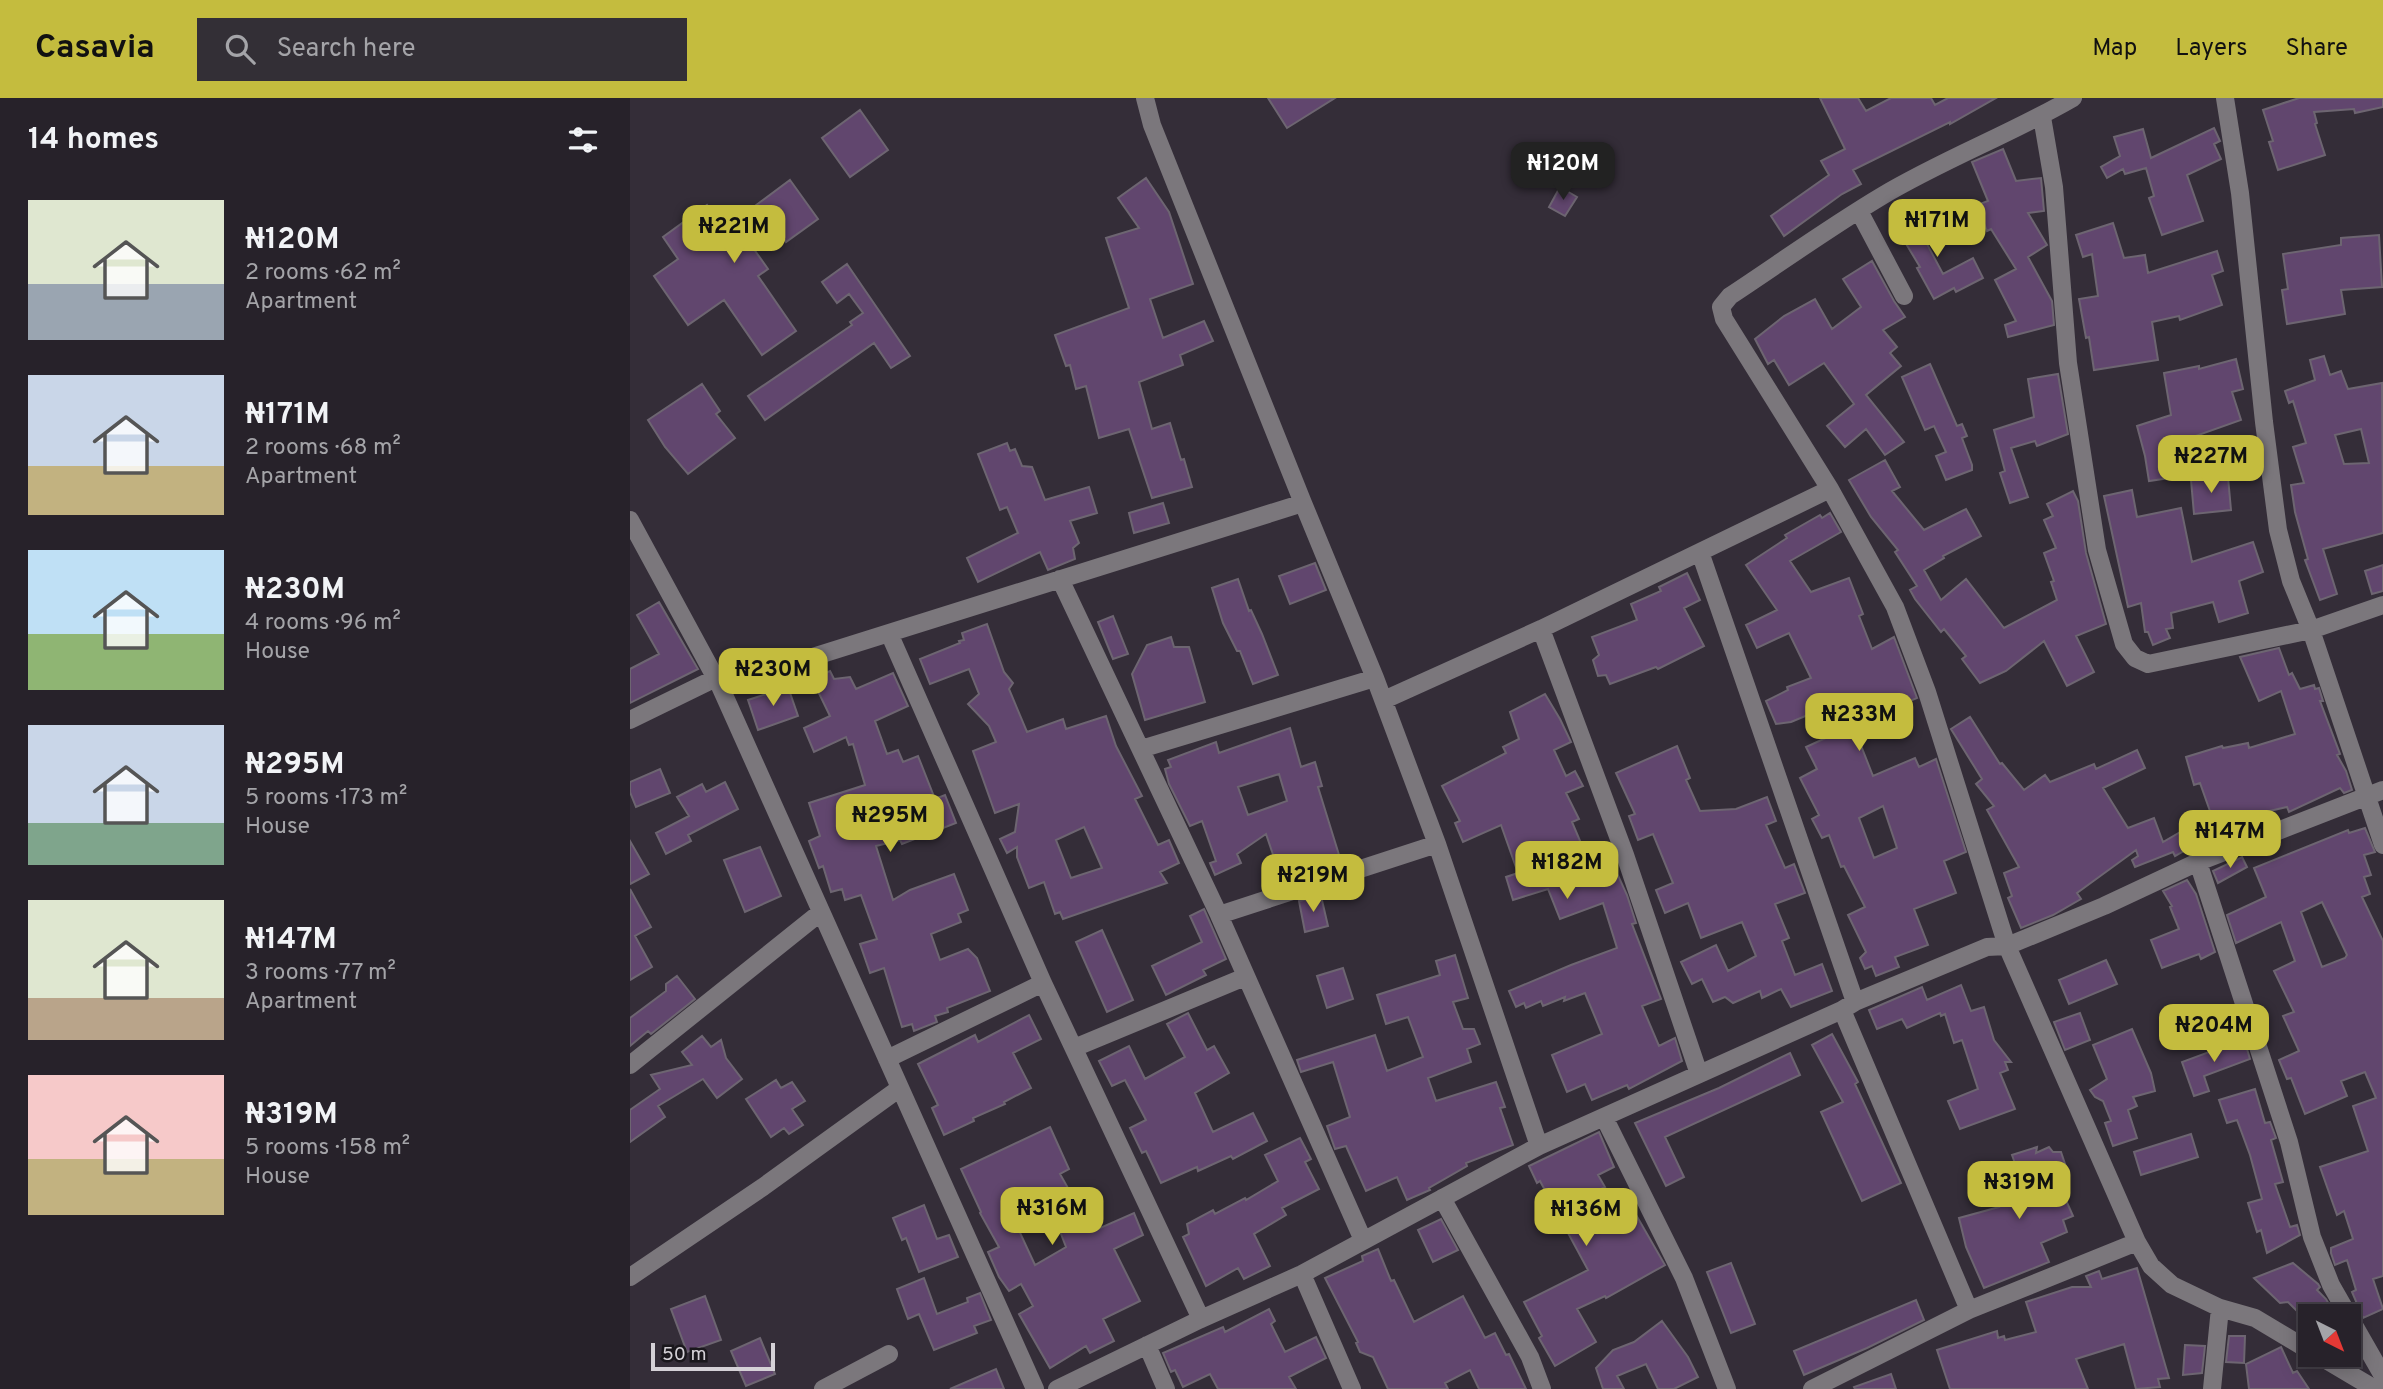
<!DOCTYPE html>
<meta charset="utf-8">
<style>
:root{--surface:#27222a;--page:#332f36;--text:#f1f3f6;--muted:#a4a4a8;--line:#433f47;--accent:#c4bc3e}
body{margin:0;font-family:Overpass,sans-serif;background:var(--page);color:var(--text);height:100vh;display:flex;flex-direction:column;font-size:26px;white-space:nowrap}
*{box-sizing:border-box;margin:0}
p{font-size:23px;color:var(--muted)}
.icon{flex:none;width:38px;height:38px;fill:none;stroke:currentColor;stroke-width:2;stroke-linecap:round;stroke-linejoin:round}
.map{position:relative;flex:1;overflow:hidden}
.panel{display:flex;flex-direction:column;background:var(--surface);width:630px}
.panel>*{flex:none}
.needle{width:46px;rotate:138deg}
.tools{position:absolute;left:1668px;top:1206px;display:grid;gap:14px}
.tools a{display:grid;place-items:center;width:63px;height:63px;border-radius:0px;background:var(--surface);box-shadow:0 4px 18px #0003,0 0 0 2px var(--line);font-size:35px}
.scale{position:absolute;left:21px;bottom:18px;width:124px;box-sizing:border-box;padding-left:7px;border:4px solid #d5d1d7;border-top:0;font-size:19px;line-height:24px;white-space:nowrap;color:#d5d1d7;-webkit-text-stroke:5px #1a171c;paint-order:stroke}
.price{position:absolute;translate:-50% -60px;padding:0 16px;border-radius:14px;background:var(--accent);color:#111;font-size:23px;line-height:46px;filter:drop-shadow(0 2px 4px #0008)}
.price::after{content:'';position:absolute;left:50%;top:42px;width:21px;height:16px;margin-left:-10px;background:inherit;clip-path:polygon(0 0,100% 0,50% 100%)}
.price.active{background:#222;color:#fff}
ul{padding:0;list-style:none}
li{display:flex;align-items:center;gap:21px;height:175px;padding:0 28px}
li span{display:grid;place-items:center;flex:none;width:196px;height:140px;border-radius:0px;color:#555}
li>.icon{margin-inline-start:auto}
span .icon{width:84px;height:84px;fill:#fffc;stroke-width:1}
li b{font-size:30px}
h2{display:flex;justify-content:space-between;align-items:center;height:84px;padding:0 28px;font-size:30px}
header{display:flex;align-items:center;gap:42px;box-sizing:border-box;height:98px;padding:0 35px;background:var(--accent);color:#111}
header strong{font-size:33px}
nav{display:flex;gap:38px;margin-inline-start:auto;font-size:24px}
.search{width:490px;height:63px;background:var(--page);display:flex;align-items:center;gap:18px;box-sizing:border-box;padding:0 24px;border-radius:0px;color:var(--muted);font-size:26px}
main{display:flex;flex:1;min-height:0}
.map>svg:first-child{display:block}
</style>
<header>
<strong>Casavia</strong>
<div class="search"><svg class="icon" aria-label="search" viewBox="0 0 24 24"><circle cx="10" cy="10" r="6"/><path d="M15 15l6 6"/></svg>Search here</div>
<nav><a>Map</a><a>Layers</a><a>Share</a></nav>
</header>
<main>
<section class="panel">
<h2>14 homes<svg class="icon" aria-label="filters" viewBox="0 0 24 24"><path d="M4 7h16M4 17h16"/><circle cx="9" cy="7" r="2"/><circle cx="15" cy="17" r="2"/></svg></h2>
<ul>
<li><span style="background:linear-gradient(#dfe7d0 60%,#9aa5b1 0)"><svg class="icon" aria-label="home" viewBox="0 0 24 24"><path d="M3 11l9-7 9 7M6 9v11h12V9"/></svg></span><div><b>₦120M</b><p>2 rooms · 62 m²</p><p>Apartment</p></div></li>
<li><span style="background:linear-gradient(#c9d6e8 65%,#c2b280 0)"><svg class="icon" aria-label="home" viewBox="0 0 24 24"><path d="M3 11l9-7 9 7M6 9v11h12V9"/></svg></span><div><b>₦171M</b><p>2 rooms · 68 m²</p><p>Apartment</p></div></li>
<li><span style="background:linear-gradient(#bfe0f5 60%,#8fb573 0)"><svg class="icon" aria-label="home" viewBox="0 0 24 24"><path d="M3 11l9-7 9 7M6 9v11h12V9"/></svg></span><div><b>₦230M</b><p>4 rooms · 96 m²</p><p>House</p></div></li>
<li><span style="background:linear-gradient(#c9d6e8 70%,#7fa58c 0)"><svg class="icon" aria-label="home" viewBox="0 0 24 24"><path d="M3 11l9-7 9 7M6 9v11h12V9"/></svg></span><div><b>₦295M</b><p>5 rooms · 173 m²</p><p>House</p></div></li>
<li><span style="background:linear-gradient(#dfe7d0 70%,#b9a48a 0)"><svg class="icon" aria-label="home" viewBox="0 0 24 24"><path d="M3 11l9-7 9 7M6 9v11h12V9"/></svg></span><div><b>₦147M</b><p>3 rooms · 77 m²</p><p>Apartment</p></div></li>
<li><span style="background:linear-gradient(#f6c9c9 60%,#c2b280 0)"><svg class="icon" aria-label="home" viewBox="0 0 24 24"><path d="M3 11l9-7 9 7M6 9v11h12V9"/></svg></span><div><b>₦319M</b><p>5 rooms · 158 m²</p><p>House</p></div></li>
</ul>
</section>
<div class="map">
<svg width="1753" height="1291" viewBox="0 0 1753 1291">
<rect width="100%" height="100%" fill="#342d38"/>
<path fill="#61466e" stroke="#6d6571" stroke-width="2" fill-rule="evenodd" d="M638 0H705L657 30Z
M1190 0H1228L1236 13 1261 0H1301L1305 7 1318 0H1366L1320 26V24L1223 72 1231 86 1212 96 1154 138 1141 118 1199 77 1191 63 1215 51Z
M1669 0H1753V9L1725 15 1724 11 1684 14 1687 25 1685 26 1695 57 1648 72 1639 44 1643 43 1633 12Z
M230 12 258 52 220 79 192 40Z
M1584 30 1590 43 1584 46 1591 61 1557 77 1573 123 1532 137 1519 100 1524 98 1516 70 1495 76 1493 71 1477 80 1471 69 1490 58 1484 39 1513 31 1521 60Z
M1373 51 1386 83 1411 80 1414 113 1398 115 1417 147 1398 159 1422 203 1424 227 1378 239 1375 227 1386 223 1365 182 1386 171 1361 131 1357 133 1347 107 1358 103 1342 64Z
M516 80 539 114 563 186 520 201 533 240 574 223 583 243 550 257 553 267 509 284 522 331 540 325 551 362 554 361 562 389 522 400 499 331 469 340 456 288 446 291 440 267 436 268 425 237 499 210 476 140 509 130 488 100Z
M160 82 188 121 156 144 146 129 121 147 138 171 128 178 166 233 132 257 94 202 58 227 24 178 48 161 33 139 77 107 94 131Z
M930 89 947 99 935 118 919 109Z
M1302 115 1314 136 1297 146 1313 176 1343 160 1353 180 1326 194 1324 190 1304 201 1287 170 1290 169 1269 134Z
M1483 125 1494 160 1515 157 1518 175 1587 153 1593 173 1582 177 1592 207 1550 222 1549 218 1522 224 1528 262 1464 272 1459 239 1456 240 1449 201 1468 198 1462 156 1453 159 1446 137Z
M1749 137 1752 189 1711 192 1715 216 1657 226 1652 192 1658 191 1653 156 1711 147V140Z
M1242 163 1264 203 1275 219 1253 232 1267 249 1260 255 1271 268 1236 297 1274 344 1255 357 1236 331 1215 349 1197 328 1224 306 1194 265 1159 287 1144 262 1138 266 1125 241 1154 218 1185 201 1202 231 1231 209 1213 181Z
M217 166 280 258 261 270 244 245 135 322 118 298 222 227 220 224 233 215 219 196 207 205 192 184Z
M1694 258 1700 277 1711 273 1718 291 1752 285 1753 435 1693 451 1707 496 1690 502 1675 462 1678 461 1665 414 1661 387 1674 385 1663 349 1676 345 1663 303 1659 305 1655 293 1685 282 1680 262ZM1731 331 1739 365 1714 366 1705 337Z
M1606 261 1613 291 1602 294 1611 322 1543 346 1547 379 1519 383 1515 358 1507 328 1541 317 1534 275 1569 268V271Z
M1300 266 1327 328 1332 326 1337 338 1332 340 1342 367V372L1316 382 1306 358 1316 354 1304 328 1295 332 1272 279Z
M1428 276 1438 336 1407 348 1405 343 1381 350 1398 399 1380 405 1370 375 1375 373 1364 332 1404 319 1398 281Z
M72 286 90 313 86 316 105 340 58 376 35 349 18 322Z
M377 345 380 353 385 351 392 368 402 369 415 402 459 389 467 415 440 423 449 445 443 450 445 461 418 472 410 454 348 484 337 460 388 435 377 409 370 412 348 356Z
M1255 362 1270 389 1262 393 1294 432 1336 411 1351 438 1313 458 1314 460 1294 472 1311 502 1336 481 1374 530 1427 502 1421 484 1424 483 1414 455 1426 450 1414 422 1423 418 1417 406 1443 393 1448 403 1456 455 1476 526 1446 538 1464 574 1437 588 1414 543 1376 573 1350 585 1332 561 1336 558 1314 531 1311 534 1285 501 1280 492 1287 488 1265 454 1268 452 1241 419 1219 382Z
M1598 379 1601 412 1564 416 1561 382Z
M1502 392 1507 419 1551 410 1562 464 1623 444 1633 474 1609 483 1618 515 1589 524 1583 504 1541 515 1543 530 1536 531 1540 540 1523 547 1518 534H1515L1511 505 1498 509 1474 398Z
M533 405 539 425 504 435 499 415Z
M1200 415 1211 434 1160 463 1181 494 1219 480 1233 516 1229 518 1242 551 1264 539 1287 600 1266 609 1271 618 1228 640 1243 678 1285 660 1289 669 1306 661 1336 754 1314 763 1326 795 1284 811 1298 847 1265 859 1269 869 1246 878 1242 868 1235 871 1230 860 1236 854 1218 817 1235 809 1214 768 1211 769 1199 737 1192 740 1182 721 1189 717 1170 680 1187 671 1176 649 1261 610 1221 616 1214 602 1161 624 1146 626 1136 603 1158 592 1157 589 1181 580 1159 535 1127 550 1116 527 1147 512 1116 467 1157 440 1155 437 1190 417 1192 420ZM1253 708 1267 750 1244 760 1229 720Z
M685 465 696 492 660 506 649 478Z
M1753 467V493L1742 496 1735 473Z
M1057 475 1070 502 1054 510 1074 548 1028 571 1026 569 980 586 976 577 968 578 963 562 969 557 962 539 1007 522 1001 506 1031 493 1029 489Z
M608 481 619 513 621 512 632 536 648 577 623 586 610 553H607L593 525 582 490Z
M29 504 68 571 0 605V571L29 556 7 517Z
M483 518 498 556 483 561 468 524Z
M357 526 374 574 383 585 379 591 397 634 433 621 436 631 476 618 486 648 512 698 505 701 528 747 539 742 549 765 530 774 537 785 433 821 430 814 425 816 414 784 399 790 387 759V749L377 755 370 741 385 734 389 706 365 715 343 653 366 644 359 628 338 606 349 596 339 571 300 586 290 561 330 545 329 543 334 542 332 535ZM454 729 472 770 441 780 426 742Z
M541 539 544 549H559L575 604 515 622 502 576 517 547Z
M1649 550 1659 577 1662 575 1670 591 1684 587 1685 591 1689 590 1693 603H1690L1710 656 1707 657 1716 673 1722 692 1714 695 1710 690 1659 714 1657 709 1609 720 1613 730 1589 739 1587 734 1545 758 1543 754 1505 769 1502 762 1508 758 1506 752 1447 795 1451 801 1423 817 1391 830 1378 800 1382 798 1374 775 1389 769 1357 712 1364 708 1346 686 1352 681 1321 631 1340 619 1370 666 1372 665 1394 692 1415 677 1420 684 1464 666 1466 671 1507 652 1515 670 1473 690 1498 730 1524 720 1533 744 1581 716 1570 685 1564 687 1556 659 1592 648 1593 650 1618 645 1619 650 1665 636 1651 593 1629 603 1610 559Z
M200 573 204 581 220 579 226 591 263 575 278 608 245 623 257 656 268 652 273 664 288 658 305 701 315 697 326 725 272 746 270 742 246 748 263 802 280 792 324 776 338 812 328 816 331 824 301 836 310 862 338 851 347 860 360 893 317 910 318 914 305 918 307 924 284 933 282 926 272 929 254 870 240 875 230 846 247 841 231 797 215 802 212 791 201 794 193 768 189 770 179 743 190 738 179 705 235 687 223 646 219 647 216 639 184 654 174 630 200 618 182 581Z
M158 589 168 618 128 632 118 602Z
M915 596 930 621 941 644 924 652 936 678 945 673 953 688 936 695 949 721 942 724 953 750 961 746 970 767 981 762 997 797 1006 825 1002 826 1031 901 1012 908 1029 948 1045 940 1052 963 999 991 997 987 962 1002 955 986 937 994 922 957 972 936 955 895 934 903 935 899 913 908 911 903 896 910 894 905 886 909 879 893 941 867 987 850 973 805 930 821 918 791 883 802 876 779 888 775 871 727 833 744 825 725 830 723 812 688 876 655 873 649 889 641 880 614Z
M660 630 671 669 685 664 692 688 688 689 710 760 651 780 636 736 607 756 611 765 585 777 580 765 586 763 572 723 560 728 539 686 535 671 541 669 538 662 586 644 589 655ZM649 676 657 703 618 717 608 689Z
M1047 648 1060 680 1056 682 1070 713 1106 711 1137 699 1146 723 1136 727 1155 770 1164 766 1175 795 1145 806 1159 840 1152 843 1165 877 1192 866 1202 893 1161 909 1151 891 1132 900 1130 893 1103 905 1095 899 1083 904 1072 881 1062 886 1051 864 1086 847 1098 873 1126 858 1112 824 1071 840 1058 805 1035 815 1026 792 1043 785 1023 736 1008 742 999 718 1005 716 986 675Z
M30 671 40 695 6 709 0 694V684Z
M95 684 108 711 58 737 61 743 36 756 26 735 59 718 47 699 72 686 76 694Z
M1735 730 1745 754 1734 757 1741 777 1734 779 1740 796 1732 799 1753 843V1178L1743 1181 1753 1211 1733 1220 1722 1194 1726 1192 1717 1162 1705 1167 1701 1155V1150L1723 1141 1714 1113 1707 1117 1690 1069 1738 1053 1723 1008 1746 1000 1735 974 1711 983 1717 998 1675 1016 1661 980 1657 981 1649 962 1669 953 1653 918 1664 914 1644 873 1665 863 1651 824 1606 845 1597 817 1636 799 1624 770 1718 732 1719 735ZM1692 804 1717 857 1715 860 1692 869 1671 814Z
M0 743 19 776 0 786Z
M130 749 151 798 115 814 94 762Z
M1612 759 1617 769 1588 785 1583 773Z
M1557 782 1566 796 1585 854 1571 861 1569 856 1532 870 1521 842 1549 831 1540 809 1542 808 1533 793Z
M0 791 21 829 5 838 22 869 0 882Z
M691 798 698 828 675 834 669 803Z
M574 811 596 861 573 872 576 877 536 897 522 868 572 844 560 818Z
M472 832 503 902 477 914 446 844Z
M825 857 838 900 823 904 833 931H844L850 946 837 951 841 964 798 980 806 1003 866 984 875 1009 870 1010 883 1047 836 1065 837 1068 799 1090 800 1092 777 1102 767 1079 736 1093 716 1048 705 1051 697 1028 720 1019 703 964 671 974 667 962 745 937 757 973 793 959 778 919 756 926 747 897 810 877 806 863Z
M1476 862 1487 886 1439 906 1429 882Z
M713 870 723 901 697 910 687 878Z
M47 878 65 901 21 936 18 933 0 948V920L36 893V886Z
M1331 887 1341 913 1354 909 1364 942 1381 964H1375L1378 972 1370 975 1385 1011 1330 1031 1318 1003 1348 991 1332 942 1324 945 1315 916 1311 918 1310 915 1277 930 1272 921 1247 931 1239 912 1292 889 1297 902Z
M558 915 577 952 584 948 599 975 565 995 582 1032 583 1034 623 1015 637 1043 603 1061 601 1058 568 1073 567 1069 531 1085 516 1053 512 1055 500 1030 516 1022 495 982 482 988 469 963 499 948 515 981 555 959 537 926Z
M1450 915 1460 942 1435 952 1424 924Z
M399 917 411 941 383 955 401 990 374 1004 375 1006 343 1020 344 1023 314 1037 302 1010 308 1007 288 966 345 937 348 944Z
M1502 931 1521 975 1525 993 1503 999 1507 1008 1498 1012 1507 1040 1483 1048 1475 1025 1481 1023 1473 1003 1465 999 1460 992 1477 981 1463 947Z
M1202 936 1228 984 1225 986 1271 1085 1232 1103 1191 1014 1213 1004 1182 947Z
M72 938 81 949 91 942 96 960 112 981 87 1000 73 981 28 1008 35 1019 0 1044V1012L30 991 21 977 62 967 52 954Z
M1614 941 1620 961 1574 978 1579 993 1564 998 1552 964Z
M1160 955 1170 977 1035 1039 1054 1079 1036 1088 1005 1025 1089 990Z
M146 982 151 990 162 984 175 1003 162 1011 173 1027 159 1036 154 1030 141 1039 116 1001Z
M1625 991 1635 1025 1640 1024 1646 1040 1641 1042 1653 1084 1645 1086 1660 1129 1667 1127 1670 1137 1637 1155 1631 1132 1627 1134 1618 1105 1632 1101 1620 1057 1607 1022 1597 1025 1589 1002Z
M420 1029 439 1071 430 1076 443 1099 449 1096 453 1106 459 1109 468 1131 504 1115 513 1137 484 1151 510 1203 473 1221 484 1243 460 1255 456 1248 420 1270 389 1216 403 1208 391 1186 379 1193 369 1179 358 1154 369 1149 350 1115 351 1114 331 1071ZM419 1105 436 1149 405 1167 385 1124Z
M969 1034 984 1069 968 1077 975 1089 955 1099 968 1135 1005 1115 1035 1167 976 1200 975 1198 947 1211 966 1244 925 1268 909 1240 912 1238 894 1204 958 1172 910 1083 907 1085 899 1068Z
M1561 1036 1568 1059 1511 1077 1504 1054Z
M670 1040 681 1061 675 1064 689 1091 652 1110 656 1117 624 1136 640 1168 614 1181 608 1170 576 1188 553 1139 559 1136 557 1126 583 1112 585 1116 615 1100 616 1102 648 1083 635 1057Z
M1407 1049 1406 1055 1419 1049 1423 1054H1431L1438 1075 1422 1077 1431 1091 1443 1118 1433 1122 1437 1134 1411 1145 1419 1164 1354 1190 1336 1149 1329 1120 1369 1109 1367 1105 1395 1094 1382 1057Z
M294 1107 307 1141 319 1137 328 1159 289 1174 276 1140 272 1142 263 1120Z
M811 1121 828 1152 803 1164 788 1132Z
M748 1151 761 1183 764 1182 784 1224 833 1198 855 1240 865 1235 876 1257 879 1256 896 1291H849L840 1272 815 1285 818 1291H758L743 1259 730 1254 726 1245 728 1244 695 1180 733 1163 732 1158Z
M1101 1165 1125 1226 1101 1235 1077 1174Z
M1663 1165 1688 1186 1690 1189 1687 1192 1696 1201 1706 1218H1672L1658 1204 1650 1205 1624 1180Z
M1507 1170 1539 1280 1528 1281 1530 1289 1506 1291 1494 1246 1446 1261 1458 1291H1320L1307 1252 1367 1233 1368 1240 1374 1238 1375 1242 1406 1234 1396 1204 1442 1189H1461L1456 1178 1469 1173 1472 1181Z
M294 1180 307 1216 338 1204 337 1200 350 1195 361 1222 344 1228 347 1235 304 1252 289 1216 278 1221 267 1191Z
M75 1198 91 1242 57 1254 41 1211Z
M1286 1202 1294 1222 1237 1250 1174 1277 1164 1253Z
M639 1211 645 1223 641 1226 655 1254 686 1239 696 1260 659 1279 666 1291H588L580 1276 553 1289 545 1272 541 1274 533 1255 593 1229 595 1234Z
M1032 1223 1058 1259 1068 1279 1044 1291H1028L1016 1266 987 1278 994 1291H973L966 1270 983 1252 1004 1244Z
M1599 1238H1615L1614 1265 1596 1264Z
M130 1240 145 1276 116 1288 101 1253Z
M1555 1247 1575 1248 1572 1275 1553 1277Z
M1651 1249 1663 1275 1667 1273 1679 1291H1619L1616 1266Z
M366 1271 374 1291H320Z
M1261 1276 1266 1291H1225L1224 1289Z"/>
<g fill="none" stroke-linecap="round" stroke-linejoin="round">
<path stroke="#7b777c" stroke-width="18" d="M515 0 522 27 673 405 745 580 807 746 909 1048
M1443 0C1381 36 1314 61 1252 98 1200 129 1150 165 1100 198L1091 209 1094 221 1200 391 1265 509 1297 594 1377 848 1507 1144 1521 1168 1542 1187 1590 1210 1625 1220 1680 1253
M1595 0 1610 95 1634 324 1648 432 1661 483 1681 532 1753 747
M1412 19 1424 89 1438 265 1467 452 1494 546 1505 560 1518 566 1681 532 1753 507
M1229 113 1274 198
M0 422 90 588 405 1291
M1070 454 1225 904
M430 481 589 817 733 1142
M911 531 995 757 1069 976
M259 535 413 885 571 1221
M90 588 673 405
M754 602 911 531 1200 391
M0 622 86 580
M511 651 745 580
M1568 764 1659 1044 1682 1139 1701 1187 1753 1278
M589 817 807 746
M1212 912 1339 1212
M444 950 615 879
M257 961 413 885
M0 967 191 814
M974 1019 1054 1180 1097 1291
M812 1100 900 1259 912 1291
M672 1176 722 1291
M0 1179 133 1089 270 990
M517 1247 536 1291
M1686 1256 1745 1291
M193 1291 259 1256
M427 1291 571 1221 672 1176 909 1048 1212 912 1225 904 1357 849 1377 848 1474 808 1568 764 1753 692
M1182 1291 1339 1212 1507 1144
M1582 1291 1590 1210"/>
</g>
</svg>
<div class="tools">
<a><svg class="needle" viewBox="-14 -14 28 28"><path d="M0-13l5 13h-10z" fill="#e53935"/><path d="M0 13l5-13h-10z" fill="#a4a4a8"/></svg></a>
</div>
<div class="scale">50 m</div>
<b class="price active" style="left:933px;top:104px">₦120M</b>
<b class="price" style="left:1307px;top:161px">₦171M</b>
<b class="price" style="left:104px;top:167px">₦221M</b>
<b class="price" style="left:1581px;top:397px">₦227M</b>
<b class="price" style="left:143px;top:610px">₦230M</b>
<b class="price" style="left:1229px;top:655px">₦233M</b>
<b class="price" style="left:260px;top:756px">₦295M</b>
<b class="price" style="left:1600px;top:772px">₦147M</b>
<b class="price" style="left:937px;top:803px">₦182M</b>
<b class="price" style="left:683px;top:816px">₦219M</b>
<b class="price" style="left:1584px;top:966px">₦204M</b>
<b class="price" style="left:1389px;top:1123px">₦319M</b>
<b class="price" style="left:422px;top:1149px">₦316M</b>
<b class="price" style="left:956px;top:1150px">₦136M</b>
</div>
</main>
